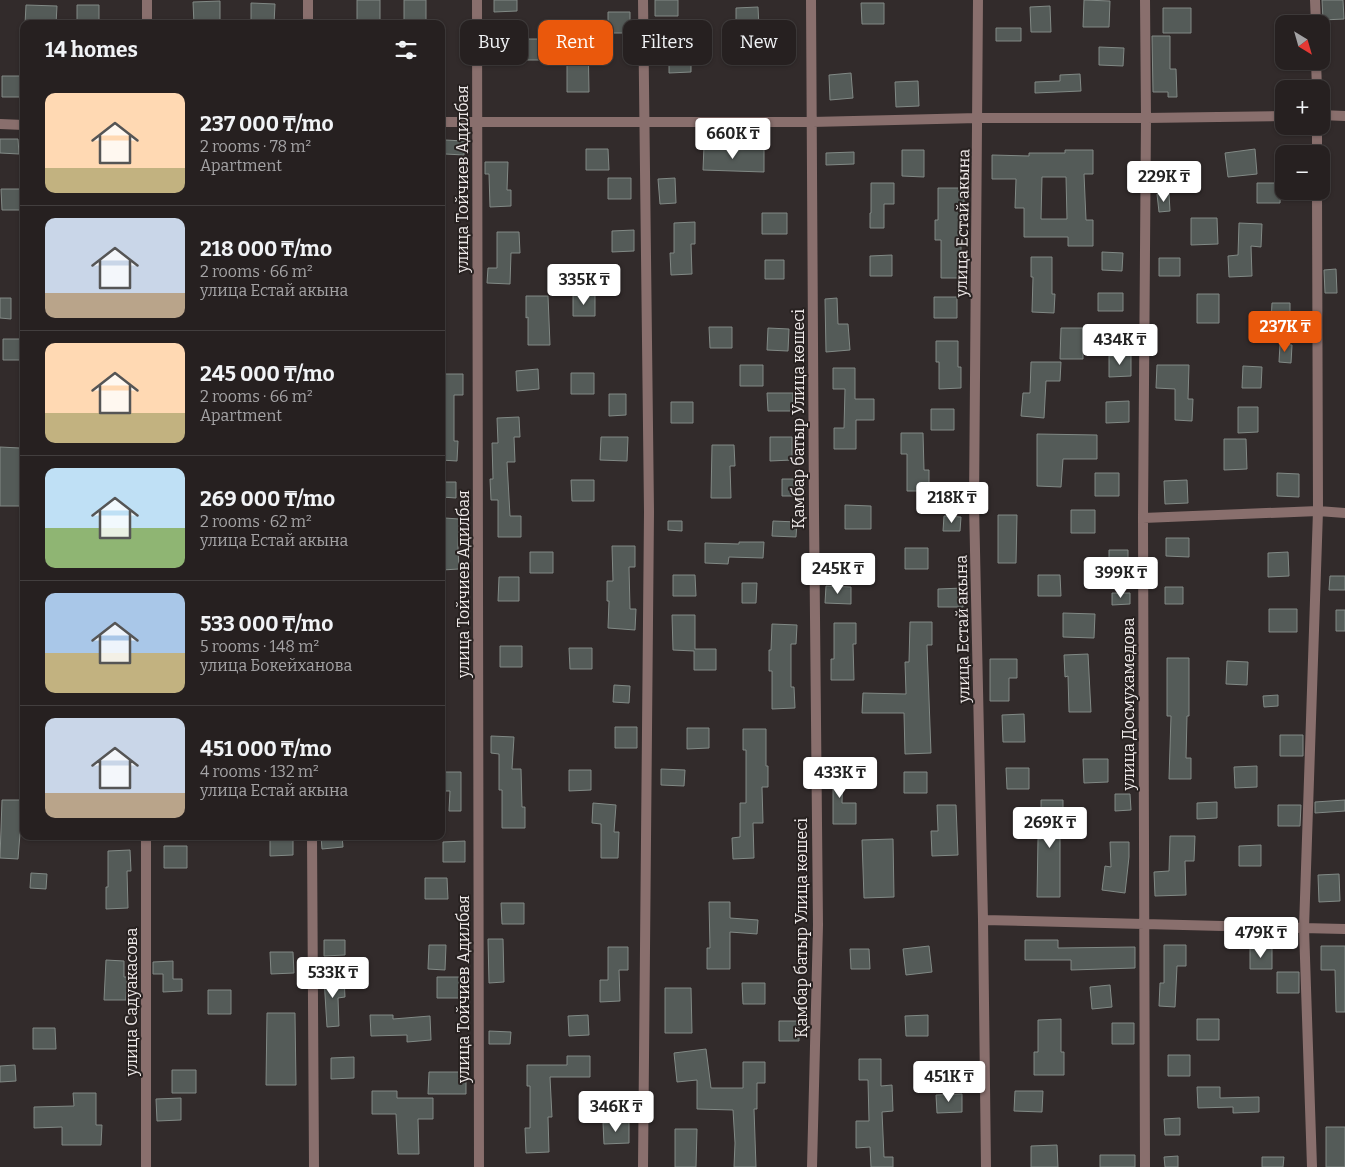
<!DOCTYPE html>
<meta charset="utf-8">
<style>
:root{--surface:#262020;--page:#322d2d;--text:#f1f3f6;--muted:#a4a3a5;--line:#423e3e;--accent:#ea580c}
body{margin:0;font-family:Bitter,serif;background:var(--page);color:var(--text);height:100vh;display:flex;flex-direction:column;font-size:19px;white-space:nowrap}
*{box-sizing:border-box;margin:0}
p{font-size:16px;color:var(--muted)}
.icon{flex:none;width:28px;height:28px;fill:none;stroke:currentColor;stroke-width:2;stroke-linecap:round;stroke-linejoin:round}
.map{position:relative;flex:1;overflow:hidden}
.drawer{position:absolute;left:20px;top:20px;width:425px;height:820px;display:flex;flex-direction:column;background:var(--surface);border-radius:10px;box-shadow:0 1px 4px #0004,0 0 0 1px var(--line)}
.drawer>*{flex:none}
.top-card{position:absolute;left:460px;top:20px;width:475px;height:45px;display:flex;gap:10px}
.needle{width:32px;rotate:143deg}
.fabs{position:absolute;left:1275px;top:15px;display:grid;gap:10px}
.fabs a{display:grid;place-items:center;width:55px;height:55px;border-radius:10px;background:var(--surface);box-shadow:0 1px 4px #0004,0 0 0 1px var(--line);font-size:25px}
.price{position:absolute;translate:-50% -42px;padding:0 11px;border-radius:5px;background:#fff;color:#222;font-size:16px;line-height:32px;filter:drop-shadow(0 1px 2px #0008)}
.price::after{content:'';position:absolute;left:50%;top:30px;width:15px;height:11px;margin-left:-8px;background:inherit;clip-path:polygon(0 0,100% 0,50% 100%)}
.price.active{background:var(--accent);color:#fff}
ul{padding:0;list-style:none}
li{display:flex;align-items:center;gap:15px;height:125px;padding:0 25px}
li+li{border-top:1px solid var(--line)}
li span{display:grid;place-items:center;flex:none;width:140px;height:100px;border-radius:10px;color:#555}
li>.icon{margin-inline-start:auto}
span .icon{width:60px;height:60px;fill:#fffc;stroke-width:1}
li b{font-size:21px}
h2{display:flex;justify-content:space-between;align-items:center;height:60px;padding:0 25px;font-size:21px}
.tag{padding:0 18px;border-radius:10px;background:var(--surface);box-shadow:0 1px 4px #0004,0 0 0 1px var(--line);font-size:18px;line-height:45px}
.tag.active{background:var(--accent);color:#fff}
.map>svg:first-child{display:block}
</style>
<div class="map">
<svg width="1345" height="1167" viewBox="0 0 1345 1167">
<rect width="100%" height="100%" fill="#322b2b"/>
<path fill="#545b58" stroke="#818985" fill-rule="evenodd" d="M357 0H380V24H357Z
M404 0H426V24H404Z
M494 0H517V11L494 12Z
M655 0H678V16H655Z
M1084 0 1110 1 1109 27H1083Z
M1322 0H1343L1344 19 1323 20Z
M220 1V24H194L193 2Z
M251 3 275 4 274 24H251Z
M861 3H884V24H862Z
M26 5 57 6 56 24H25Z
M77 5H99V24H77Z
M1050 6 1051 32H1031L1030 7Z
M758 7 759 28 736 29V8Z
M1163 8H1191V33H1163Z
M608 12H630V33H608Z
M996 28H1021V41H996Z
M566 35H588L589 92H567V60H527V39H566Z
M769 36H792L791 57 768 56Z
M1152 36H1170V69H1176L1177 97H1168V92H1153Z
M1099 47 1124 48 1123 66 1099 65Z
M691 51V72L669 73V52Z
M851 73 853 98 830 100 829 75Z
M1080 74 1081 91 1035 93V82L1060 81V75Z
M2 76H24V97H2Z
M918 81 919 106 896 107 895 82Z
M0 139H18L19 154 0 153Z
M445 140 464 141V155L445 154Z
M704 146 727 147V150L764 149V172L703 170Z
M586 149H608L609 170H586Z
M1255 149 1257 174 1228 177 1225 153Z
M902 150H924V177L902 176Z
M1065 150H1093V174H1084L1086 220H1093V246H1068V237H1024V208H1015L1016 179H992V155L1029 156V153H1065ZM1042 177H1066L1067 219H1041Z
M854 152V164L826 165V153Z
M485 162H508L507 190H511V206L490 207 489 174H485Z
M608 178H631V199H608Z
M675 178 676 203 660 204 658 179Z
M871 183H894V204H884V228H870V213H871Z
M1257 183H1281L1280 203H1257Z
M938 188H964V204H961V257H963V278H941V240H935V220H938Z
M1 189H24V210H2Z
M1157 194H1169L1170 211 1159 212Z
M762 213H787V234H762Z
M1191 218H1217L1218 244 1191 245Z
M695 222V244H691L692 274 671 275 670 253H674V223Z
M1239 223 1262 224 1261 247 1251 246 1252 276 1229 277 1228 256 1238 255Z
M634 230V251L612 252V231Z
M497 232H519L520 253H511L510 284 487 283 488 268H497Z
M1102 252 1123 253 1122 271 1102 270Z
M892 255V276H870V256Z
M1031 257H1052V294H1055L1054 313 1032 312 1033 277H1031Z
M1159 258H1180V276H1159Z
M765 260H784V279H765Z
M1336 269 1337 293H1325L1324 270Z
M1098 293H1123V311H1098Z
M1197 294H1219V323H1197Z
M573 295H595V316H573Z
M526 296H548L550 345H528V317L526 318Z
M934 297H957V318H934Z
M0 298H11V319L0 318Z
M837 298 838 324H848L850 350 826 352 825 299Z
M1272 303H1290V322H1271Z
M709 327H732V348H710Z
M768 328 789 329 788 351 767 350Z
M1061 328H1083V359H1060Z
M3 339H24V360H3Z
M936 341H958V367H961V388L939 389V362H936Z
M1280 344 1292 345 1291 363 1279 362Z
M1131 355V376L1109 377V356Z
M1031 362H1061L1060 381H1046L1044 418 1021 416 1023 393H1030Z
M740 365H763V386H740Z
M1157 365H1189L1188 399H1193L1192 421 1175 420V389L1156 388Z
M1243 366 1262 367 1261 388H1242Z
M833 368H855V399H874V420H856V449H834V428H844L845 389H833Z
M538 369 539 389 517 391 516 371Z
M571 373H594V394H571Z
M441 374H463V395H454V441H458L457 461 441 460Z
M767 393H793V411H768Z
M609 394H626V415L609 416Z
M1129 401V422L1106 423V402Z
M671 402H693V423H671Z
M1238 407H1258V432L1238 433Z
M931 409H954V430H931Z
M519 417 520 437H514L515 462H507L510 516H521V537H498V500H491L490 479H493L492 443H498L497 418Z
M901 433H923L924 470H929V491H907V454H901Z
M1037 434 1097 435V459H1063L1061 487 1037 486Z
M601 437H628L627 461 600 460Z
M770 437H792V460L770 461Z
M1224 439H1246L1247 469 1224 470Z
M712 445H734L735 466H730L731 498H711Z
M0 447 20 448 21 506H0Z
M1095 473H1119V496H1095Z
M1277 473 1299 474V497L1277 496Z
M782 479H804V496H782Z
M571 480H594V501H572Z
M1187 480 1188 503 1165 504 1164 481Z
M441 482H456V498L441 497Z
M845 505 871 506V529H845Z
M1071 510H1095V533H1071Z
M998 515H1017L1016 563H998Z
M944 516 961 517 960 531H943Z
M445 518 459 519 458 548 459 569 442 570 441 551H444Z
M668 521H682V531L668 530Z
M773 521 797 522 796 537 772 536Z
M1166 538H1189V557L1166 556Z
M739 542H764L763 558 729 557 728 564 705 563V543L739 544Z
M612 546H635V567H629L630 609H636L635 630 608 628 609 601H607V581H613Z
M905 548H928V569H905Z
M1109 550H1128V566H1109Z
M530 552H553V573H530Z
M1288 552 1289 576 1268 577V553Z
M673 575H695L696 596H673Z
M1038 575H1060L1061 596H1038Z
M1330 576H1345V590H1329Z
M499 577H519V601H498Z
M742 583H757L756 603H742Z
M826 586 851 587V604L825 603Z
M1165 587H1183V604H1165Z
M963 588V607H938V589Z
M1112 593H1130V604L1112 605Z
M1269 609H1297V632H1269Z
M1336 610H1345V631H1336Z
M1063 613 1095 614 1094 638 1063 637Z
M672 615H695V649H716V670H694V651L673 650Z
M910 622H932V645H927L931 753 905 754 904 713H862L863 693 906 694 905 662H909Z
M834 623H856V644H853L854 680H831V659H834Z
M772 624 797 625 796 644H791V687H794L795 708 772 709V671H769V650H771Z
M500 646H522V667H500Z
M569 648H592V669H570Z
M1088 654 1091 712H1069L1068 676 1065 677 1064 655Z
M1167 658H1189V716H1187L1186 758H1191V779H1169L1171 716H1167Z
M990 659H1017V678H1009V701H990Z
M1227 661 1248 662 1247 685 1226 684Z
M614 685 630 686 629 703 613 702Z
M1278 695V706L1264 707 1263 696Z
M1024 714 1025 742H1003L1002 715Z
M615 727H637V748H615Z
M687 728H709V748L687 749Z
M743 729H766V766H768V787H762L763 823H753L754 858 733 859 732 838 740 837V803H746V750H743Z
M1280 735H1303V756H1280Z
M491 736 514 737 512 769H521L522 807H525V828H502V790H499V754L491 753Z
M1083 759H1108V782L1084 783Z
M1257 766V787L1235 788 1234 767Z
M826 768 843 769 842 803H856V824H833V788H825Z
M1006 768H1029V789H1007Z
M661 769 685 770 684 786 661 785Z
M569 770H591V790L569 791Z
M444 772H461V811H449L450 791H444Z
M904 772H927V793H904Z
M1115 794H1130L1131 810 1115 811Z
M2 800H24V821H21L18 859 0 858Z
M1041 800H1063V821H1060V897H1037L1038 839H1041Z
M1345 800V811L1315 813V802Z
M1217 802V818L1197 819V803Z
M593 803 616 805 614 832H619L618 858H601V824L592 823Z
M937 805H956L958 855 932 856 931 831H938Z
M1278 805H1301L1300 826H1278Z
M270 836H293V855L270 856Z
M321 836H342L343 847 322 849Z
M1170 836H1195L1194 861H1185L1186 895 1155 896 1154 872 1169 871Z
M893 839 894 897 864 898 862 840Z
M465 841V862H443V842Z
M1110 842H1129V857L1125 893 1102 890 1105 866 1111 867Z
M1261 845V866H1239V846Z
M164 846H187V868H164Z
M130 850 131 871H127L128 908 106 909V887H108V851Z
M31 873 47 874 46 889 30 888Z
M1339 874 1340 901 1319 902 1318 875Z
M425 878H447L448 899H425Z
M709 902H730V918L758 920 757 934 730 932V969H707V948H710Z
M501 903H524V924H502Z
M488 939H503L504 982 489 983Z
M324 940H345V955L324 956Z
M1025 940H1058V948L1135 947V968L1071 970V960H1025Z
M429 945H446L445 970 428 969Z
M1164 945H1186V966H1177L1175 1007 1159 1006 1160 983H1164Z
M929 946 932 972 906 975 903 949Z
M1321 946H1345V1012H1336L1335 970H1321Z
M608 947H628V970H619L620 1001 600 1002V980H608Z
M1250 948H1272V969H1250Z
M850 949H869L870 969H851Z
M270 952H293L294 973 271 974Z
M106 960 124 961V977H127L126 1000H104Z
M173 961V979H182V991L163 992V974H153V962Z
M1277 972H1299V993H1277Z
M437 977H460V998H437Z
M324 978H344L345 997 338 998 339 1026 327 1027Z
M742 983H765V1004H743Z
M1110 985 1112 1007 1092 1009 1090 987Z
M665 988H691L692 1033H665Z
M208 990H231V1014H208Z
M267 1013H295L296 1085H266Z
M370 1015H393V1019L430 1016 431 1040 407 1042V1035L371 1036Z
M588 1015 589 1035 569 1036 568 1016Z
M928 1015V1036H906L905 1016Z
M1061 1019V1052H1064V1075H1034V1052H1038V1020Z
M1197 1019H1219V1040H1197Z
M779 1021H799V1041H779Z
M1112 1023H1134V1044H1112Z
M33 1028H55L56 1049H33Z
M489 1031 511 1032 510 1044H489Z
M706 1049 711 1088H743V1062H765V1083H757V1109H754L756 1167H734L735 1143 733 1110 697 1109V1080L677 1082 674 1053Z
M1168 1055H1190V1076H1168Z
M567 1056H590V1077H550L552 1117H548L549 1152 526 1153 525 1128H530V1086H527V1065H567Z
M354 1057V1078L331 1079V1058Z
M859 1059H881V1086L892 1085 893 1111 882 1112 884 1157H893V1167H871L870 1147 856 1148V1121H869L868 1080H859Z
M15 1065 16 1081 0 1082V1066Z
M172 1070H196V1093H172Z
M429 1072H466V1094H428Z
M1197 1087H1220V1098L1259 1097V1112L1233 1113V1107L1198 1108Z
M372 1091H397V1098H433V1119H418L419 1154H398L396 1114H372Z
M1015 1091H1043L1042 1112 1014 1111Z
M73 1093H96V1125H102L101 1145H62V1127L34 1128V1107L74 1106Z
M962 1094V1112L937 1113 936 1095Z
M181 1098V1120L157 1121 156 1099Z
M1180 1118V1135H1165L1164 1119Z
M629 1122V1143L604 1144 603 1123Z
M1326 1127H1345V1167H1326Z
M675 1129H697L696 1167H675Z
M1057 1145 1058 1167H1031V1146Z
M1100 1155H1135V1167H1100Z
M1178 1156V1167H1165L1164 1157Z
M1262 1157H1284L1283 1167H1262Z"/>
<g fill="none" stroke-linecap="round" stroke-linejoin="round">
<path stroke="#896f6d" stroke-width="10" d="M147 0V24
M308 0V24
M477 0 479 1167
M811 0 814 514 818 925 812 1167
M978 0 974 504 983 920 986 1167
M1145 0 1146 118 1143 518 1145 1167
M1315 0 1316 24
M1316 61 1317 89
M1321 115 1345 116
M441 122H812L978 118H1146L1284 116
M0 124 24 125
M1317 126V154
M1143 518 1318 511 1345 513
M312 836 314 1167
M983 920 1345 929
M146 1167V836
M643 1167 649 512 643 0
M1312 1167 1304 928 1318 511 1317 191"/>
</g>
<g text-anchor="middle" stroke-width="4" stroke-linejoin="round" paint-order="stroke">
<g font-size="16" fill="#efeaea" stroke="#282221">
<text transform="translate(462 179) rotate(-90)" y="6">улица Тойчиев Адилбая</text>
<text transform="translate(962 223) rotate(-89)" y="6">улица Естай акына</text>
<text transform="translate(798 419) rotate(-90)" y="6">Қамбар батыр Улица көшесі</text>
<text transform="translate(463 584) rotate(-90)" y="6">улица Тойчиев Адилбая</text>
<text transform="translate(962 629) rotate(-91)" y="6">улица Естай акына</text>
<text transform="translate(1128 704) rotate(-90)" y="6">улица Досмухамедова</text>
<text transform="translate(801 928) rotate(-90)" y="6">Қамбар батыр Улица көшесі</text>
<text transform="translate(463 989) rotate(-90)" y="6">улица Тойчиев Адилбая</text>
<text transform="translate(131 1002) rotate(-90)" y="6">улица Садуакасова</text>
</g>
</g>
</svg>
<div class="fabs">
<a><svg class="needle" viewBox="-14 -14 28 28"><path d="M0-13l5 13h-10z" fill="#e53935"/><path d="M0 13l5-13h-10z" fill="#a4a3a5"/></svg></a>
<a>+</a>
<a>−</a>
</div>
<b class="price" style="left:733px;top:160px">660K ₸</b>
<b class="price" style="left:1164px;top:203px">229K ₸</b>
<b class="price" style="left:584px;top:306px">335K ₸</b>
<b class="price active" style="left:1285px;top:353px">237K ₸</b>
<b class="price" style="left:1120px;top:366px">434K ₸</b>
<b class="price" style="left:952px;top:524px">218K ₸</b>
<b class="price" style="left:838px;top:595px">245K ₸</b>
<b class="price" style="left:1121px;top:599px">399K ₸</b>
<b class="price" style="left:840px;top:799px">433K ₸</b>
<b class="price" style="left:1050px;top:849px">269K ₸</b>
<b class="price" style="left:1261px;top:959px">479K ₸</b>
<b class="price" style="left:333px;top:999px">533K ₸</b>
<b class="price" style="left:949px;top:1103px">451K ₸</b>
<b class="price" style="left:616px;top:1133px">346K ₸</b>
<div class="top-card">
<a class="tag">Buy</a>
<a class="tag active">Rent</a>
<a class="tag">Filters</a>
<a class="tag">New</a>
</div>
<section class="drawer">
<h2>14 homes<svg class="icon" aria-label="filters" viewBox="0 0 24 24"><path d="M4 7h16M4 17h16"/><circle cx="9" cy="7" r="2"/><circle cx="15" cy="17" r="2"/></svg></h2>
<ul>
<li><span style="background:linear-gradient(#ffd9b3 75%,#c2b280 0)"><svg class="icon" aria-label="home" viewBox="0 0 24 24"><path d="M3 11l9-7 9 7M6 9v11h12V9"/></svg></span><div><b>237 000 ₸/mo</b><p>2 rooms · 78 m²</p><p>Apartment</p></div></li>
<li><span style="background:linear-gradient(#c9d6e8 75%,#b9a48a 0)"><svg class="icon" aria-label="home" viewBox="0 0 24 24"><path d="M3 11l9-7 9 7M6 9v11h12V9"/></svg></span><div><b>218 000 ₸/mo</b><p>2 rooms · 66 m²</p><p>улица Естай акына</p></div></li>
<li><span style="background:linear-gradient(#ffd9b3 70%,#c2b280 0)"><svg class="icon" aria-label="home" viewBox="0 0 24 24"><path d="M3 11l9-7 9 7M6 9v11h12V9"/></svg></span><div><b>245 000 ₸/mo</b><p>2 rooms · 66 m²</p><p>Apartment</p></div></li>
<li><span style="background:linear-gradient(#bfe0f5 60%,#8fb573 0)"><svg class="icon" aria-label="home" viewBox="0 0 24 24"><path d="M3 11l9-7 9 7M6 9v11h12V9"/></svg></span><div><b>269 000 ₸/mo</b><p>2 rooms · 62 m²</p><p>улица Естай акына</p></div></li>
<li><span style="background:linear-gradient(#a9c7e8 60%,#c2b280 0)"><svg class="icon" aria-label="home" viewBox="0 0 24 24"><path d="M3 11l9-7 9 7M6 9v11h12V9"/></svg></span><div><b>533 000 ₸/mo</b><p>5 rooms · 148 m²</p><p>улица Бокейханова</p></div></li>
<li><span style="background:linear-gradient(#c9d6e8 75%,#b9a48a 0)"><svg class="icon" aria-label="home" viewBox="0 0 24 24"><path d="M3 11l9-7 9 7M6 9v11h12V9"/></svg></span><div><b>451 000 ₸/mo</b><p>4 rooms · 132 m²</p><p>улица Естай акына</p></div></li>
</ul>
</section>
</div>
